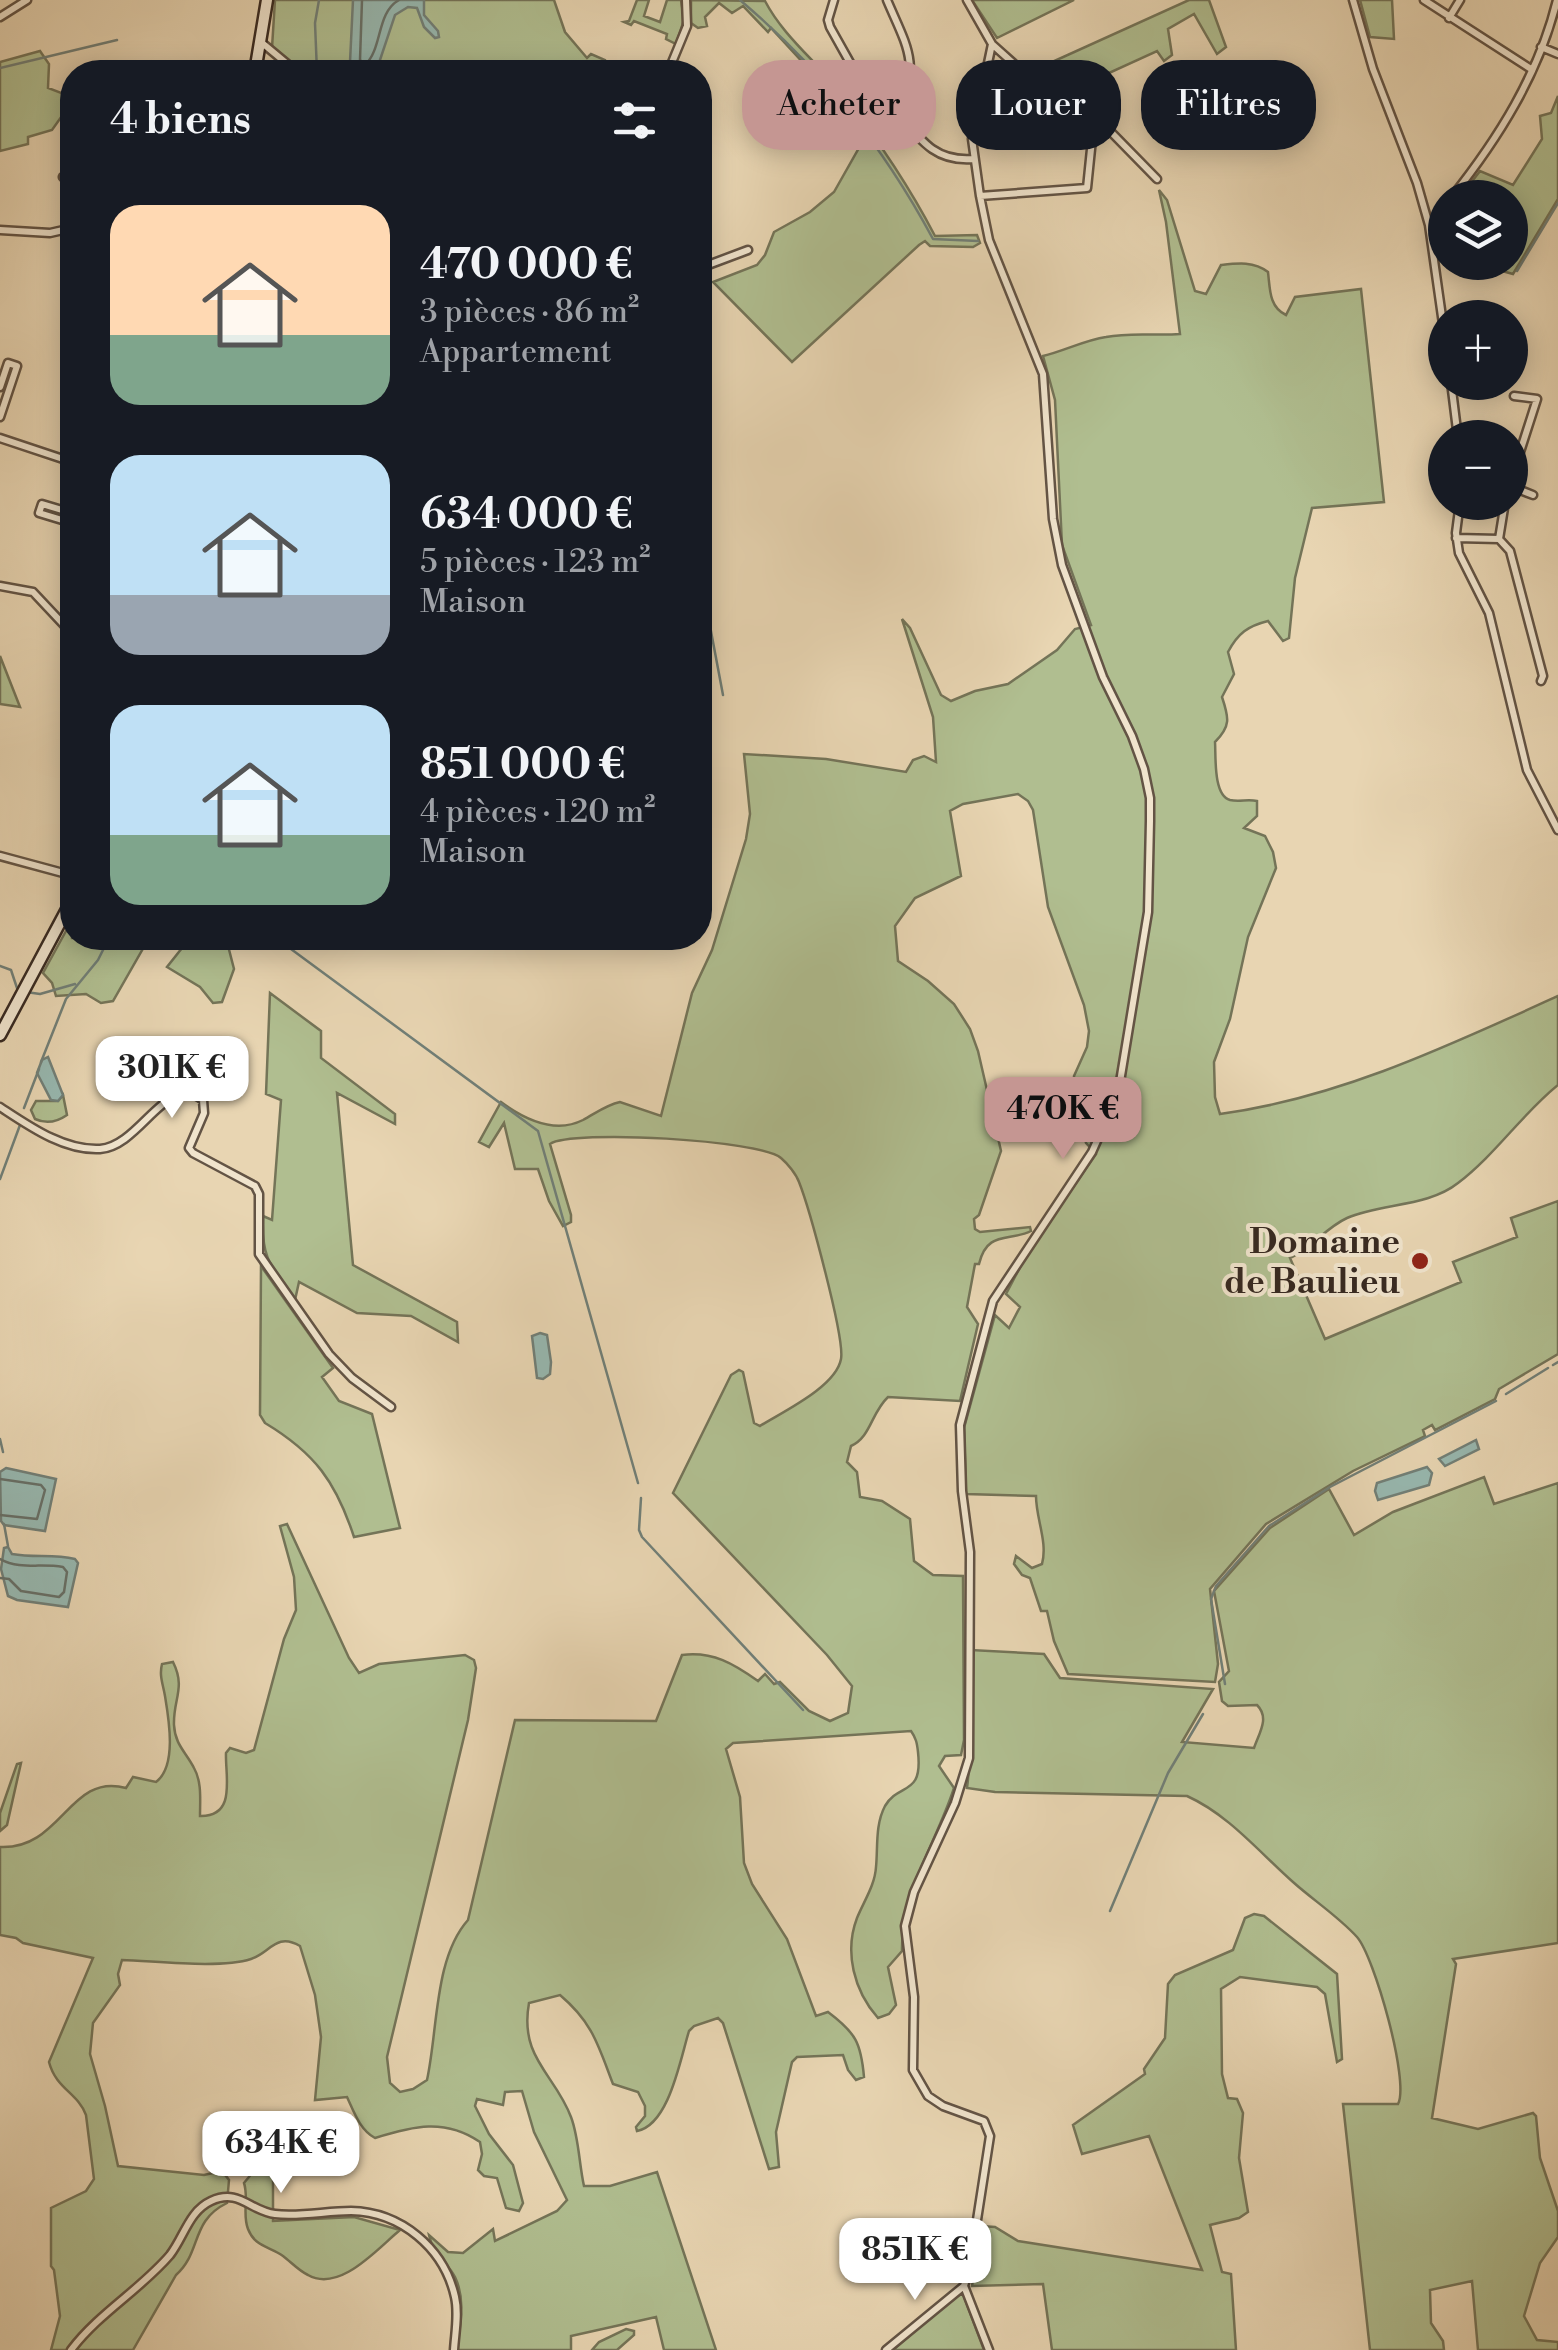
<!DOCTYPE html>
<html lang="fr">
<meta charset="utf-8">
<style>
:root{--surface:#171b24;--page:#242831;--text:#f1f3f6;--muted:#9ea1a6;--accent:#c59692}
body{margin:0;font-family:"Libre Bodoni",serif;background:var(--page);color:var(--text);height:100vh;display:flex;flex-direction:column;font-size:38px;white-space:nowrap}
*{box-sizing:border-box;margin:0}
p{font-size:32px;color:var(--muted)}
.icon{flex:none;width:55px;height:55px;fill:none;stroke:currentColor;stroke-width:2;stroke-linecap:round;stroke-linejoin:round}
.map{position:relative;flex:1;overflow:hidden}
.sheet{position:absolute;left:60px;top:60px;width:652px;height:890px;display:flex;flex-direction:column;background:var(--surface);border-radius:40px;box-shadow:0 5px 25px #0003}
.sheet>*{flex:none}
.guide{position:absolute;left:742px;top:60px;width:665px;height:90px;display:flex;gap:20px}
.fabs{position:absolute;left:1428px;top:180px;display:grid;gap:20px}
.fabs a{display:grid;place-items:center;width:100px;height:100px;border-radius:50%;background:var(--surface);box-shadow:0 5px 25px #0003;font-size:50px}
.price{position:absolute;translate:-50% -85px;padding:0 22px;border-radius:20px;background:#fff;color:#222;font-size:32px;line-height:65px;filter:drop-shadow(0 2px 5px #0008)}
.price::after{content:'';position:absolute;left:50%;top:60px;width:30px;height:22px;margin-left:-15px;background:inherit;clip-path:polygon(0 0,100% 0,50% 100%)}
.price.selected{background:var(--accent);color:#111}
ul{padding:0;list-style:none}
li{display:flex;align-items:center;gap:30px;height:250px;padding:0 50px}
li span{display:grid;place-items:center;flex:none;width:280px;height:200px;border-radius:30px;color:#555}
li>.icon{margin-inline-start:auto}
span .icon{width:120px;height:120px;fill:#fffc;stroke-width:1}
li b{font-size:42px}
h2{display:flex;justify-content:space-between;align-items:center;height:120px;padding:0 50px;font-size:42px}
.tag{padding:0 35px;border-radius:40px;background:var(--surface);box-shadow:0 5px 25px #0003;font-size:35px;line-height:90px}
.tag.selected{background:var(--accent);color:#111}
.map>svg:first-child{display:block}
</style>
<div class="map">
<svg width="1558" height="2350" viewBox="0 0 1558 2350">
<rect width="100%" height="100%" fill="#e8d5b2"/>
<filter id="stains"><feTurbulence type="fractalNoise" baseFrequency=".002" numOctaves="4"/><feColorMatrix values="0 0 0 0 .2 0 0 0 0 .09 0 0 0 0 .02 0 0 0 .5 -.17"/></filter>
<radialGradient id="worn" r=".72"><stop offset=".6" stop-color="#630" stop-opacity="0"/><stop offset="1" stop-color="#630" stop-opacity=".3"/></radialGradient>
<path fill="#b0be90" stroke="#747458" stroke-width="2.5" d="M275 0H554L565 32 587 58 591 54 605 60 606 72H302L272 48Z
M637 0H649L644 16 660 22 667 0H681L684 20 676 44 666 39 667 34 634 21 631 25 624 22 629 21Z
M691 0 765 1C785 39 820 64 845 98 878 140 910 188 935 236L977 235 980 243 973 247 930 246 925 241 919 245 792 362 713 282 757 265 765 255 774 232 810 212 834 192 860 146 835 110 838 106 827 95 830 92 771 28 768 32 743 6 732 13 719 3 705 17 707 26 698 28 691 23Z
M972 0H1074L997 38Z
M1189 0H1209L1226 47 1217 54 1194 14 1168 29 1172 55 1164 61 1157 51 1063 94 1030 72Z
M1360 0H1392L1394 39 1370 37Z
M40 51 49 64 48 88 72 97V116L64 113 52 130 28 137V144L0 151V62Z
M1558 96V199L1513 274 1473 263 1510 262V198L1460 197 1480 171 1513 185 1542 139 1540 116 1551 113Z
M1159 190 1167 200 1195 291 1206 294 1221 265C1238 263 1254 261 1268 272 1270 289 1269 307 1286 315L1295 297 1361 289 1384 502 1312 508 1295 578 1289 638 1283 641 1268 621C1248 626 1238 633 1228 652L1234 674 1222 697C1229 718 1231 726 1215 742 1216 756 1213 795 1230 800 1239 802 1248 799 1257 801V816L1244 828 1265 836 1273 852 1276 868 1248 937 1230 1019 1214 1062 1215 1097 1220 1114C1339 1098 1450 1045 1558 996V1085C1522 1114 1495 1155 1458 1183 1428 1207 1381 1203 1347 1218 1325 1228 1311 1249 1290 1258L1325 1339 1461 1282 1453 1262 1517 1237 1511 1218 1558 1201V1354L1499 1389 1495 1399 1435 1430 1432 1425 1423 1430 1425 1436 1353 1471 1266 1524 1210 1589 1218 1664 1215 1682 1068 1674 1054 1641 1047 1611H1041L1030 1578 1022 1575 1014 1564 1016 1556 1032 1568 1042 1564C1048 1542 1036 1519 1036 1496L966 1494 964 1428 995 1315 1009 1328 1020 1307 1006 1294 1027 1254 1096 1154 1086 1143 1074 1092V1076L1087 1047 1089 1031 1084 1005 1048 907 1033 810 1028 801 1018 794 963 804 950 811 961 876 915 898 895 926 898 961 928 981 954 1004 970 1029 978 1051 1001 1151 979 1215 974 1219 975 1229 980 1232 1030 1227 1031 1231C1009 1242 987 1230 979 1264H975L967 1307 978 1324 960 1401 888 1397C871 1413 871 1437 851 1446L847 1462 857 1472 860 1497 882 1501 910 1519 914 1561 933 1575 963 1576 964 1740 961 1755 945 1756 939 1766 954 1788C936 1844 901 1891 902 1951L888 1967 896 2005 889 2014 878 2018C854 1991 844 1952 857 1918 864 1901 875 1885 876 1867 878 1847 875 1825 885 1806 899 1782 923 1797 918 1752 917 1743 916 1738 911 1731L733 1743 726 1749 740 1797 744 1863 752 1884 787 1939 816 2016 828 2012C856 2033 861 2043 864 2077L856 2080 848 2070 843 2055 797 2057 792 2062 776 2132 779 2167 769 2169 723 2023 718 2018 694 2026 689 2031C680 2060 669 2125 637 2131L636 2127 645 2116V2106L638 2092 613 2084C598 2045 593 2023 560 1995L529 2003C519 2058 555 2074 571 2117 579 2138 579 2164 584 2186H610L657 2172 716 2350H664L656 2317 571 2336V2350H457C460 2325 466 2300 455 2277 447 2262 432 2252 429 2235L448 2252 463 2253 493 2229 495 2241 557 2211 567 2200 534 2132 522 2091 505 2092 503 2105 477 2099 475 2106 489 2134 513 2165 523 2203 519 2211 506 2208 497 2178 484 2176 478 2170 482 2154 480 2142C445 2118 413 2126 375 2138 360 2130 354 2112 347 2097L315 2100 321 2037 315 1995 300 1946C276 1932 270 1953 251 1959 220 1969 156 1961 122 1960L118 1974 120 1985 93 2023 90 2054 105 2106 118 2166 204 2175 222 2171 229 2180 227 2203C190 2221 202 2252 176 2275L133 2350H51L60 2316 54 2270 51 2266V2208L86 2191 94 2179 86 2115C78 2093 56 2089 49 2062L93 1958 23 1943 16 1938 0 1935V1847C62 1850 69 1772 126 1788L133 1777 156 1782C177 1766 169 1720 165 1696 163 1684 159 1676 162 1664L173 1662C186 1688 173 1699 174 1725 175 1745 186 1752 194 1768 202 1782 200 1800 200 1816 237 1817 225 1776 226 1753L230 1748 246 1753 254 1750 284 1639 296 1610 294 1577 280 1526 287 1524 349 1658 359 1673 379 1664 465 1655 474 1660 476 1668 468 1720 387 2057 390 2083 400 2092 413 2089 427 2080C438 2030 434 1958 468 1920L515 1720 656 1721 682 1655C713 1651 734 1664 758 1681L765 1674 774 1684 780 1682 809 1711 830 1721 848 1713 852 1686 827 1655 673 1493 731 1375 739 1370 743 1372 754 1423 760 1426C782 1412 836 1387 841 1359 845 1338 809 1207 799 1182 796 1174 788 1164 781 1158 761 1140 572 1129 550 1144L571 1215V1222L563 1226 549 1201 538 1169H515L504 1123 489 1147 479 1142 501 1102C524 1119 555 1134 583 1120 596 1113 606 1105 620 1102L661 1116 692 993 712 950 746 839 750 814 744 754 826 759 906 772 913 760 924 756 936 762 933 717 902 619 910 628 941 695 951 701 975 691 1008 684 1057 650 1075 629 1091 625 1062 545 1055 400 1043 356C1064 351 1085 340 1106 337 1131 332 1155 336 1180 334L1166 222Z
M0 656 20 707 0 704Z
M72 920V938H149L113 1001 101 1003 86 994 56 996 52 983 43 973Z
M190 938H226L234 969 222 1002 213 1003 200 987 167 967Z
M270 993 321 1031V1058L395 1114V1124L337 1093 353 1265 457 1322 458 1342 411 1316 357 1313 299 1282 295 1300C271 1266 261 1259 263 1216L272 1220 281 1100 266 1094Z
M63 1095 67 1115C57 1122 46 1124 35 1119L31 1110 36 1101H58Z
M261 1266 333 1368 322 1377 339 1401 372 1414 400 1528 354 1537C336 1482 315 1453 265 1423L260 1415Z
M1484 1477 1494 1504 1558 1483V1943L1453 1959 1456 1964 1432 2118 1478 2129 1533 2113 1536 2116 1540 2158 1558 2211V2237L1540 2263 1524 2316 1537 2340 1558 2342V2350H1478L1472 2281 1430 2290 1431 2323 1443 2341 1444 2350H1370L1343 2104H1398C1410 2082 1374 1956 1357 1937 1339 1917 1313 1900 1293 1882 1259 1852 1229 1815 1187 1796L995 1792 967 1788C973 1742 969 1697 971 1650L1044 1654 1060 1678 1213 1689 1182 1742 1254 1748C1259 1733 1270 1718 1257 1705L1228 1706 1222 1701 1219 1682 1229 1671 1214 1591 1270 1528 1329 1489 1354 1535 1393 1512Z
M21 1763 7 1825 0 1831V1813L17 1764Z
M1254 1914 1264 1916 1337 1974 1342 2059 1337 2062 1325 1994 1317 1987 1240 1977 1221 1989 1222 2074 1228 2098 1237 2099 1243 2113 1239 2158 1248 2212 1239 2218 1210 2225 1222 2272 1231 2274 1236 2350H1052L1043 2284 972 2286 981 2226 995 2227 1018 2241 1202 2270 1149 2136 1082 2154 1073 2125 1145 2074 1144 2069 1165 2038 1168 1984 1175 1975 1233 1950 1245 1918Z
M265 2168H273V2221L354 2217 400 2230C378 2248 340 2293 308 2275 299 2271 291 2262 283 2256 269 2246 255 2247 248 2229 242 2214 249 2198 244 2183L253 2172Z
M963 2294 984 2350H893L955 2296Z
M626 2329 634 2331V2335L617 2350H592L599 2342Z"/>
<path fill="#97b8b0" stroke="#717f77" stroke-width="2.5" d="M353 0H424V15L438 31 439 37 435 38 424 27 417 8 408 7 395 15 376 72H355L350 62Z
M48 1057 63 1095 58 1101 51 1100 37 1073 42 1060Z
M540 1333 547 1335 551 1362 550 1374 543 1379 537 1378 532 1336Z
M1476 1440 1479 1449 1445 1466 1439 1459Z
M1427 1467 1432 1473 1429 1485 1378 1500 1375 1491 1377 1483Z
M6 1468 56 1479 45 1531 4 1525 1 1521 0 1472Z
M8 1547 12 1554C34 1558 53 1554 75 1559L78 1563 68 1607 17 1600 8 1596 1 1569 4 1548Z"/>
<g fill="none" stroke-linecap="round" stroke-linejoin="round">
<path stroke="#677068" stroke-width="2.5" d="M362 0 360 60 365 65C383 48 376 13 399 0
M0 1479 41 1485 45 1490 37 1519 0 1515
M0 1559C21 1570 40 1563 63 1567L67 1572 64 1592 59 1597 21 1591 9 1579 0 1578"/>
<path stroke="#717f77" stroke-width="2.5" d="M740 0C821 69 882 144 933 239L978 241
M0 68 117 40
M317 72 315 23 319 0
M1517 271 1558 203
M700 573 723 695
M276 938 538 1131 638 1483
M0 966 11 970 17 988
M26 992 40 994 75 984
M41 1062 66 999 98 960 109 938
M24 1108 39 1069
M0 1179 20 1125
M1553 1365 1558 1362
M1506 1394 1548 1368
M0 1439 3 1452
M641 1498 639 1530 642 1537 803 1710
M4 1524 8 1546
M1225 1684 1211 1599 1216 1586 1269 1526 1330 1487 1496 1401
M1110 1911 1168 1773 1203 1714"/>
<defs>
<path id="minor" d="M834 0 828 20 830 27 867 93 897 111
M887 0C906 45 922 65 897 111 920 139 934 162 973 159
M1353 0 1373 69 1417 183 1429 225 1445 338
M1424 0 1531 69
M0 17 27 0
M1449 18 1460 0
M261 42 297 72
M993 45 1032 80 1111 132 1157 179
M1541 47 1558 54
M668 72 687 26 686 0
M63 177 72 180
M980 196 1087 188 1094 120
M1451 198C1498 139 1539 74 1557 0
M1430 224 1445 205
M0 230 50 233 72 228
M700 268 748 250
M1451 382 1458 438
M0 387 8 363 17 366 0 417
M0 438 72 462
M1510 483 1537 399 1514 396
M1510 486 1533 495
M1460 502 1456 533 1459 553 1489 613 1527 770 1558 830
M72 513 42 504 39 513 72 523
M1456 538 1499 539 1505 502
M1499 539 1510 551 1543 676 1541 681
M0 586 33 592 64 625 72 626
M0 856 63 873 72 868
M0 1107C29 1126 64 1151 100 1149 141 1146 167 1071 203 1100L204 1113 189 1148 193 1153 255 1186 259 1194V1254L329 1354 352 1378 391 1407
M964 2286 970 2265 990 2136 984 2121 943 2106 928 2096 913 2070 914 1997 905 1926 914 1892 955 1803 969 1758 970 1552 962 1491 960 1425 993 1301 1092 1152 1118 1094 1148 912 1150 821V798L1144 769 1132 736 1103 677 1062 565 1053 519 1043 374 989 240 980 196 972 139 992 44 967 0
M964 2286 989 2350
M71 2350C99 2313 140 2290 170 2255 184 2237 189 2211 211 2201 239 2188 250 2211 275 2214 300 2217 326 2211 351 2211 401 2212 444 2248 455 2297 459 2314 455 2333 454 2350
M886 2350 964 2286"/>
<path id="secondary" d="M255 72 267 0
M0 1035 72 900"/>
</defs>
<use href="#minor" stroke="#635445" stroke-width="11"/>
<use href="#secondary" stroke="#372921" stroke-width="15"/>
<use href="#minor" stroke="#f0e4cd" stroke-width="6"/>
<use href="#secondary" stroke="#f0e4cd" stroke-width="10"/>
</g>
<circle fill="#8f2418" stroke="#f0e4cd" stroke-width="4" cx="1420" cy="1261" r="10"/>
<g text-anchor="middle" stroke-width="8" stroke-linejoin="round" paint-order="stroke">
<g font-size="35" font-weight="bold" fill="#372921" stroke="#f0e4cd" text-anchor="end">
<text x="1400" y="1253">Domaine<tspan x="1400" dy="40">de Baulieu</tspan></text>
</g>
</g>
<rect width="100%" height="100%" filter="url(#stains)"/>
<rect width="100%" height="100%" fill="url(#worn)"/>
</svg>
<div class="fabs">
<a><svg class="icon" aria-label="layers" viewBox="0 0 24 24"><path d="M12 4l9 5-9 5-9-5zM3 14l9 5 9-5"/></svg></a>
<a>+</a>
<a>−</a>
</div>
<b class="price" style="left:172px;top:1121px">301K €</b>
<b class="price selected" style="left:1063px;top:1162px">470K €</b>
<b class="price" style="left:281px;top:2196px">634K €</b>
<b class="price" style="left:915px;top:2303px">851K €</b>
<div class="guide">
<a class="tag selected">Acheter</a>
<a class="tag">Louer</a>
<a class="tag">Filtres</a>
</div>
<section class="sheet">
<h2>4 biens<svg class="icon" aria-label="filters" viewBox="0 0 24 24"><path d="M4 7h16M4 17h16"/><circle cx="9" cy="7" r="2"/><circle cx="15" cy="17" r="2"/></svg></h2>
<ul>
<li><span style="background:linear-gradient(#ffd9b3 65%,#7fa58c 0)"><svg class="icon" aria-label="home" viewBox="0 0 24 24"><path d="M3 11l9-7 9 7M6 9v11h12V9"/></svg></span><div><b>470 000 €</b><p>3 pièces · 86 m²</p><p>Appartement</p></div></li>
<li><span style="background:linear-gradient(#bfe0f5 70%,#9aa5b1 0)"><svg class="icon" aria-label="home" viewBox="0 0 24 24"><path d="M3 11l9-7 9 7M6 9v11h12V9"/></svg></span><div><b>634 000 €</b><p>5 pièces · 123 m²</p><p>Maison</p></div></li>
<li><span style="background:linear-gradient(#bfe0f5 65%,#7fa58c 0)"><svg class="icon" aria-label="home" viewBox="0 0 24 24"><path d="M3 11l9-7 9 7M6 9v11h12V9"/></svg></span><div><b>851 000 €</b><p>4 pièces · 120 m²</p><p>Maison</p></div></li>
</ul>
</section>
</div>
